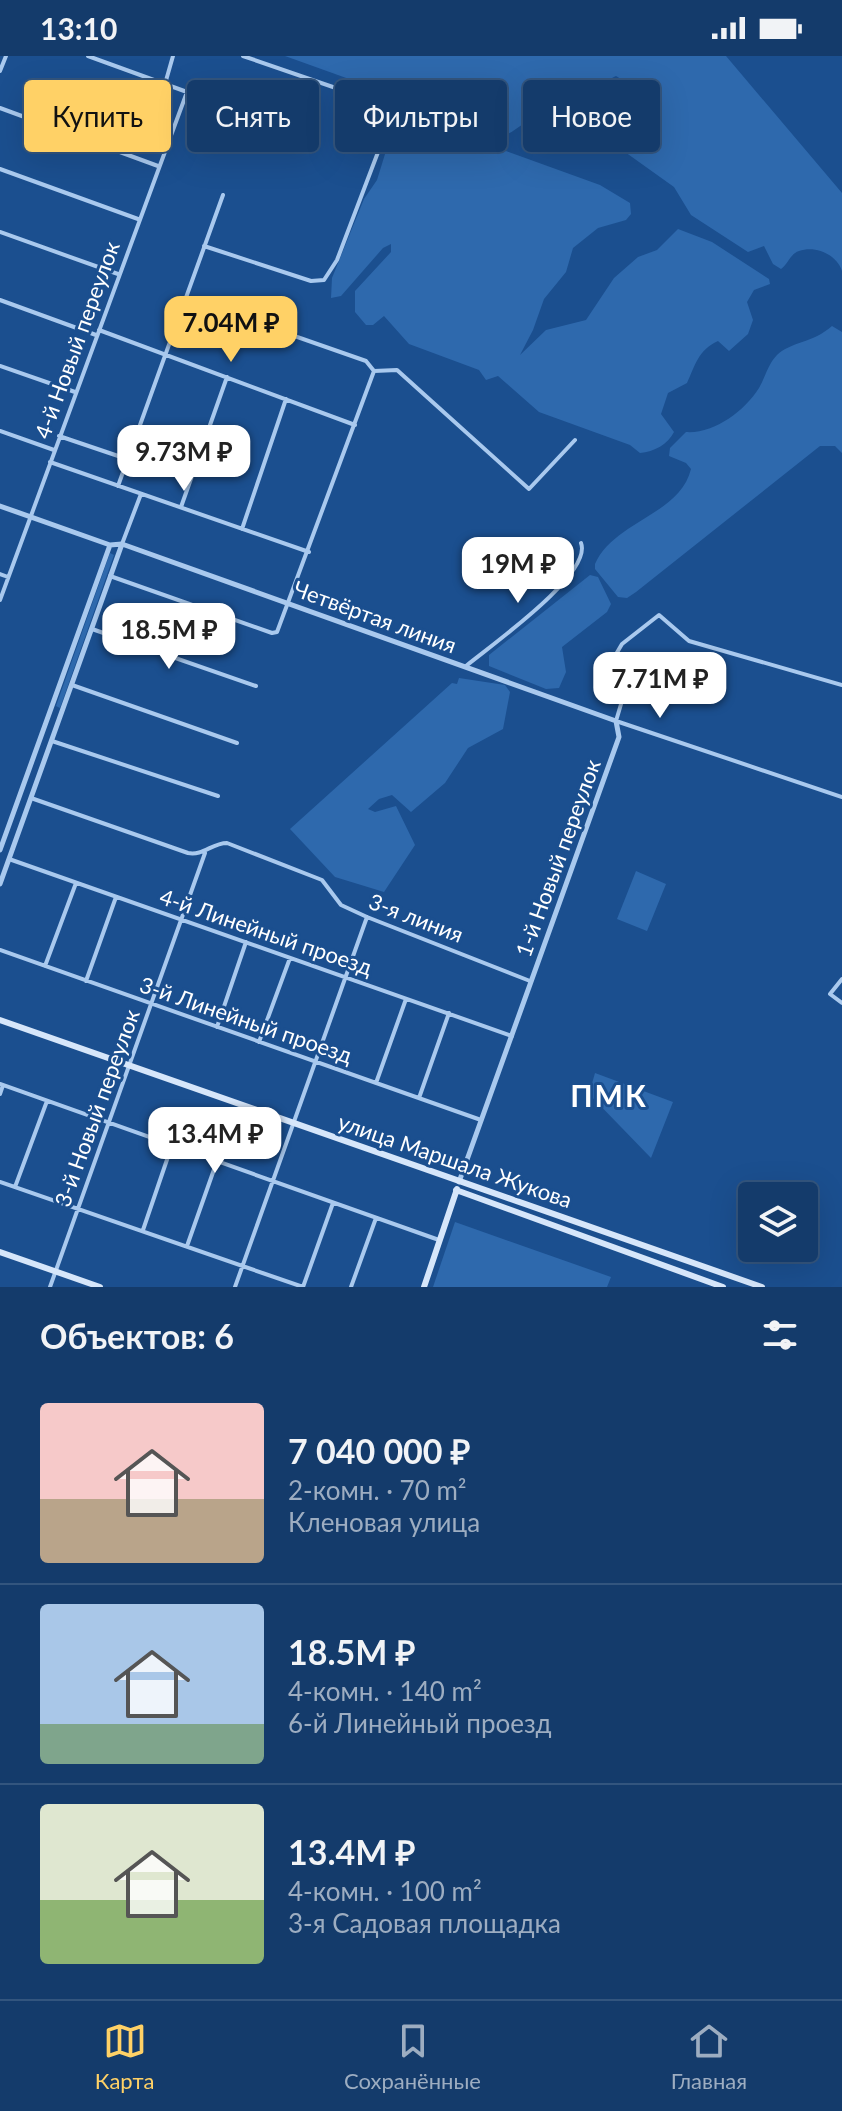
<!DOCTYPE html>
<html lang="ru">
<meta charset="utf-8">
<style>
:root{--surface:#143b6b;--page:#1d4271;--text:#f1f3f6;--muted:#9dadc1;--line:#33557e;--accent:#ffd166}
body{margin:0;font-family:Lato,sans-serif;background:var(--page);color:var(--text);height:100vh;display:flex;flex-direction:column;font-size:30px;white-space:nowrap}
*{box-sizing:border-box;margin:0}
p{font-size:26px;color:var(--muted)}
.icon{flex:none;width:44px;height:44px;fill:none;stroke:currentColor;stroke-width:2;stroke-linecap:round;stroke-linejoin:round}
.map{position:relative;height:1231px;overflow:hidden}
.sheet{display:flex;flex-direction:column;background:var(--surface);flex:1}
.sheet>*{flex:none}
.top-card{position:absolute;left:24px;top:24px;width:794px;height:72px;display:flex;gap:16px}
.tools{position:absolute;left:738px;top:1126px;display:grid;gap:16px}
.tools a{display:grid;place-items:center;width:80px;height:80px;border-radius:8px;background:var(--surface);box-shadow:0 8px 32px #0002,0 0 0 2px var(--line);font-size:40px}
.price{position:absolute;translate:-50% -68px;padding:0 18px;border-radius:16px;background:#fff;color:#222;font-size:26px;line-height:52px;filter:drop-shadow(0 2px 4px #0008)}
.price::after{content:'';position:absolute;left:50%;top:48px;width:24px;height:18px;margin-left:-12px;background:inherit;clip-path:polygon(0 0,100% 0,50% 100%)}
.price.active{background:var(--accent);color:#111}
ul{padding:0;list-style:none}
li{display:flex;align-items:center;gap:24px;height:200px;padding:0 40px}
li+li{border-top:2px solid var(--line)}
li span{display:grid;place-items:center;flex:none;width:224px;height:160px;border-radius:8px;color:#555}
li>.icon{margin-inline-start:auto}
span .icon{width:96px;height:96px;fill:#fffc;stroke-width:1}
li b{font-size:34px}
h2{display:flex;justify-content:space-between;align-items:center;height:96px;padding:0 40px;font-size:34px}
.pill{padding:0 28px;border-radius:8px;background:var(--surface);box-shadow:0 8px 32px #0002,0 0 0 2px var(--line);font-size:28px;line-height:72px}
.pill.active{background:var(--accent);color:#111}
.status{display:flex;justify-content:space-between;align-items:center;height:56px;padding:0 40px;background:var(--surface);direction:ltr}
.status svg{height:22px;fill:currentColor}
.tab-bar{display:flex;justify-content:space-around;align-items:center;height:112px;border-top:2px solid var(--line);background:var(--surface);font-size:22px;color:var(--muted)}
.tab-bar a{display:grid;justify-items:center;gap:4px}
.tab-bar .active{color:var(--accent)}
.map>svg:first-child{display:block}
</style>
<div class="status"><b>13:10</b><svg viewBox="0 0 49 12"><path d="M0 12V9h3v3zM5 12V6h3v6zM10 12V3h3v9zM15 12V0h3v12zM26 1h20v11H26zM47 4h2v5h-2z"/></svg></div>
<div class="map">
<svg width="842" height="1231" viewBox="0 0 842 1231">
<rect width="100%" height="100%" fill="#1b4f8f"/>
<path fill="#2e69ad" d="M285 0H726L842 137V215C837 199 816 189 799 195 791 197 788 208 781 213L773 208 764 190 748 196 691 159 674 131 625 96C617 72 631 50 626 26L616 20C601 26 600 43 586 51 573 59 557 53 543 57 527 62 517 75 505 79Z
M398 56 600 129 630 147 631 158 626 164 598 172 573 192 566 216 544 243 533 274 520 299 546 274 586 264 614 222 638 201 657 194 678 173 712 186 769 223 770 228 754 234 747 246 753 264 748 278 729 295 718 285C698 294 695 310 687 327L668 337 661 358 674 376C668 388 654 396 640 397L630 389 539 356 498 320 486 324 479 314 409 288 384 260 373 269H366L355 256V235L391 196V188L383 192 341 240 331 242 332 222 364 143 377 124Z
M832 270 842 276V397L835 390H820L636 536 627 542 618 541 595 513V508C614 465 680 459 691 413L686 407 669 400 670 392 686 376C713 378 744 356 759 332 765 322 768 308 777 299 790 286 813 287 832 270Z
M110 497 114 499 60 652 56 650Z
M590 519 598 521 611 548 607 556 562 591 566 616 559 632 546 633 489 610V599Z
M459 622 505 629 510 636 503 673 468 692 445 727 411 756 392 739 379 743 368 753 375 756 396 750 415 789 384 836 335 821 290 773 452 627 457 628Z
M636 815 666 828 647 875 617 863Z
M595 1017 673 1046 651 1102 589 1038Z
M455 1166 611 1221 607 1231H433Z"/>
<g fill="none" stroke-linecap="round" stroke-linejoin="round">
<path stroke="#a9c9ee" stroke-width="4" d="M243 0 394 52
M0 15 6 0
M165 28 173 0
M0 52 158 110
M0 113 138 163
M0 176 118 218
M204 190 311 225 324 224 337 204 391 62
M0 244 96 279
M99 274 355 369
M0 310 75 336
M374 315 397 314 529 433 575 384
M0 375 54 394
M59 380 127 403
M50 406 309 496
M118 430 223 139
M181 451 227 321
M242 473 286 343
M122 488 141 438
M0 518 8 521
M110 520 272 577 277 576 374 315 366 305 186 242
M0 544 187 36 88 0
M92 573 256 630
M466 610C490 590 593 518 581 487
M72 629 237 687
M842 629 689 585 659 559 622 588 612 605 615 625 624 638 616 665 842 741
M52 685 218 740
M31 742 188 797C203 800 212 787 227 787L322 824 341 849 367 861 530 925
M9 803 512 980
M0 894 481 1064
M45 910 76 827
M842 923 830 938 842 947
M86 925 116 841
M217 971 246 886
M259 986 290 902
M376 1027 406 943
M0 1028 439 1184
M0 1038 3 1029
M419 1042 449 957
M0 1126 303 1231 333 1147
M15 1131 47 1045
M143 1174 172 1089
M187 1190 217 1105
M50 1231 205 797
M235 1231 367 861
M351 1231 376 1162"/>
<path stroke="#a9c9ee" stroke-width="5" d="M0 450 110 489 122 488 616 665 619 681 459 1126
M0 794 110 489
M0 828 122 488"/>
<path stroke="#d6e6fa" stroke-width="6" d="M0 964 762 1231
M456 1134 723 1231
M0 1196 100 1231
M424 1231 457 1133"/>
</g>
<g text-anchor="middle" stroke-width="6" stroke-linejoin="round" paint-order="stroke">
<g font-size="22" fill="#fff" stroke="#1b4f8f">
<text transform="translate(77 284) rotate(-70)" y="8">4-й Новый переулок</text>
<text transform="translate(375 561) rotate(20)" y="8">Четвёртая линия</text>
<text transform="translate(558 802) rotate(-70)" y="8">1-й Новый переулок</text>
<text transform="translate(416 862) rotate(21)" y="8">3-я линия</text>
<text transform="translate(266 876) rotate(19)" y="8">4-й Линейный проезд</text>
<text transform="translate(246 964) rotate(19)" y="8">3-й Линейный проезд</text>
<text transform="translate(97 1052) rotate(-70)" y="8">3-й Новый переулок</text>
<text transform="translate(455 1105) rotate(19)" y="8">улица Маршала Жукова</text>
</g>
<g font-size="30" font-weight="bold" letter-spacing="2" fill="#fff" stroke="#1b4f8f">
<text x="609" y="1051">ПМК</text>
</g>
</g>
</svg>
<div class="tools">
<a><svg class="icon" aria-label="layers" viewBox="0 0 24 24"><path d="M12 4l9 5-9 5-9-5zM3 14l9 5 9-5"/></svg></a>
</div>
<b class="price active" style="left:231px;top:308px">7.04M ₽</b>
<b class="price" style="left:184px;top:437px">9.73M ₽</b>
<b class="price" style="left:518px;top:549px">19M ₽</b>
<b class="price" style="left:169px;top:615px">18.5M ₽</b>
<b class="price" style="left:660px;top:664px">7.71M ₽</b>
<b class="price" style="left:215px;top:1119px">13.4M ₽</b>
<div class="top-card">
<a class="pill active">Купить</a>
<a class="pill">Снять</a>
<a class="pill">Фильтры</a>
<a class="pill">Новое</a>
</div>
</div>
<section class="sheet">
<h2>Объектов: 6<svg class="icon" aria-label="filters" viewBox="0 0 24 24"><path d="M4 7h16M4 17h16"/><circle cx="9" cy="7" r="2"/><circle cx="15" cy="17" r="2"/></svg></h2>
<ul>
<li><span style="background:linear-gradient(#f6c9c9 60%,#b9a48a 0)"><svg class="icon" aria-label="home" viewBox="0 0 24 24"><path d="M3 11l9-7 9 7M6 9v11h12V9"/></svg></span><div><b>7 040 000 ₽</b><p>2-комн. · 70 m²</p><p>Кленовая улица</p></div></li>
<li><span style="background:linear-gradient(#a9c7e8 75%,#7fa58c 0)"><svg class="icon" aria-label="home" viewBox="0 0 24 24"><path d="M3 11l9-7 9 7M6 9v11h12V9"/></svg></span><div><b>18.5M ₽</b><p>4-комн. · 140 m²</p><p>6-й Линейный проезд</p></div></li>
<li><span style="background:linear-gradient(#dfe7d0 60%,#8fb573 0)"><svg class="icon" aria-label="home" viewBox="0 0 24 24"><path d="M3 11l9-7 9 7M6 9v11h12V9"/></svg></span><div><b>13.4M ₽</b><p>4-комн. · 100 m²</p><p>3-я Садовая площадка</p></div></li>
</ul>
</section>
<nav class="tab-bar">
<a class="active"><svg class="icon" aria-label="map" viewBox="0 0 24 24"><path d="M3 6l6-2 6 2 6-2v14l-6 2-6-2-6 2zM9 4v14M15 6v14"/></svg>Карта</a>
<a><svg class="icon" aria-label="saved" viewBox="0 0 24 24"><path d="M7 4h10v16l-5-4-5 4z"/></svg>Сохранённые</a>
<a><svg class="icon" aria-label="home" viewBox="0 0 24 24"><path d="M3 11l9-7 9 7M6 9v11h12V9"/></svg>Главная</a>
</nav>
